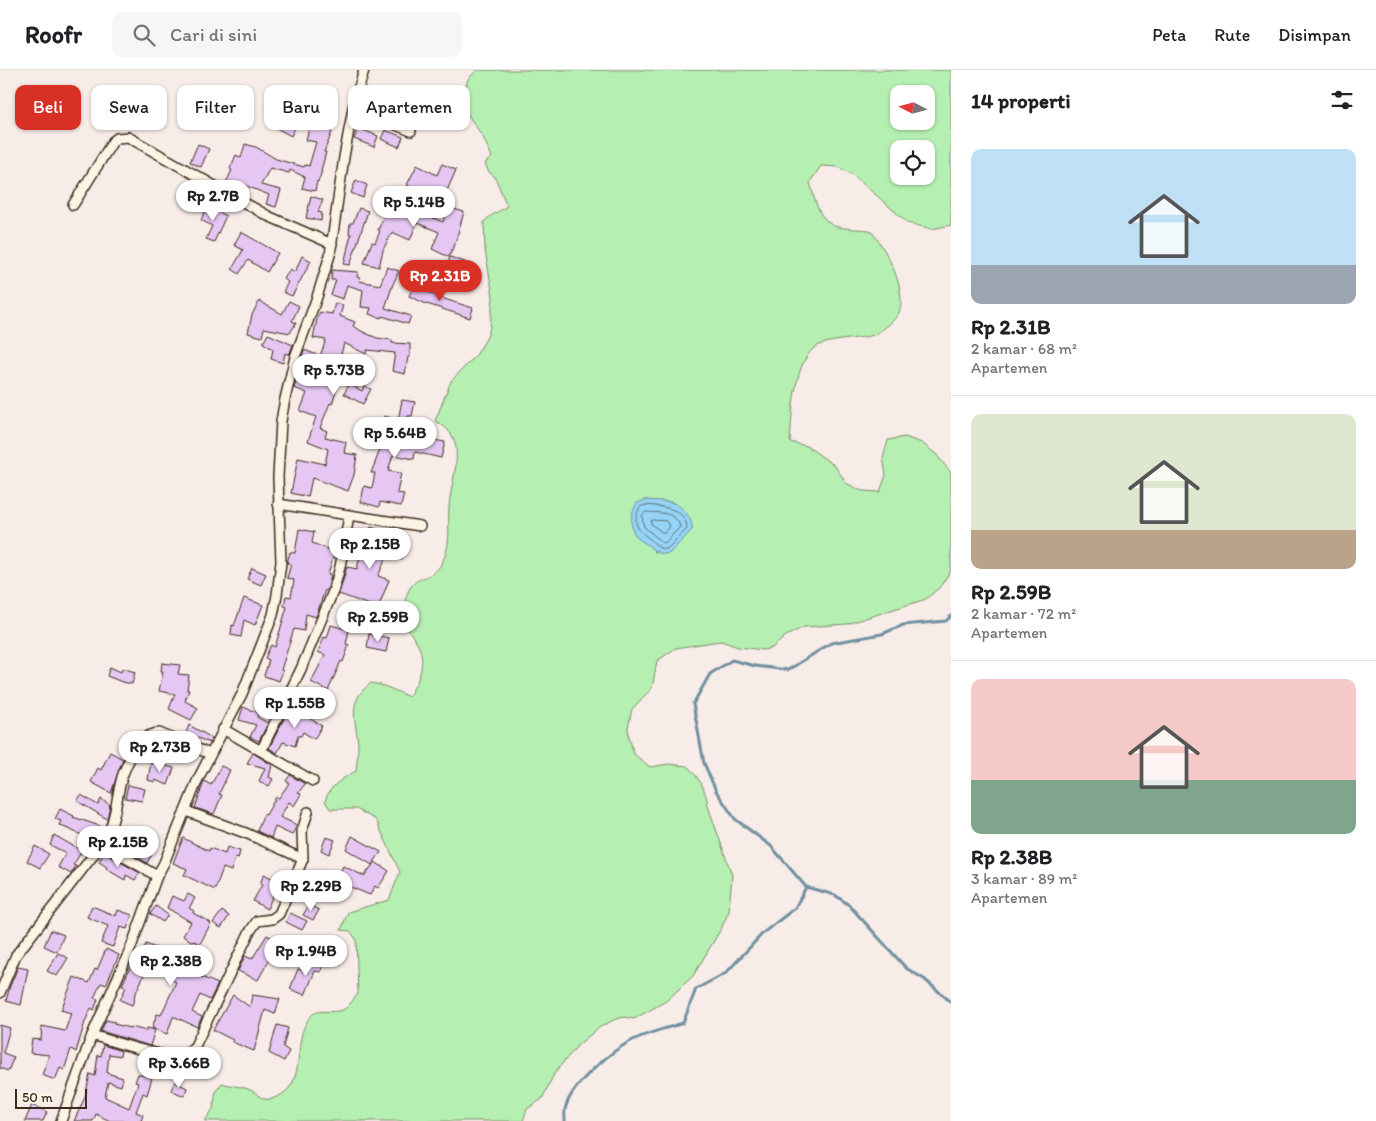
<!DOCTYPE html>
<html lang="id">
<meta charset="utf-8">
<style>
:root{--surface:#fff;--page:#f6f6f6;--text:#202124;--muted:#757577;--line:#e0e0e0;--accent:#d93025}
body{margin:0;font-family:Itim,sans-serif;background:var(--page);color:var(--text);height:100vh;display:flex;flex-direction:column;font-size:19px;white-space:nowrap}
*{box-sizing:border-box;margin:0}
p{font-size:16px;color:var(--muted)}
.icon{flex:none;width:28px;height:28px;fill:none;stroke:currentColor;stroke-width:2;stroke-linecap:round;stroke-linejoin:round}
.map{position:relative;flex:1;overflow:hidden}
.drawer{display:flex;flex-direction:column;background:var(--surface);width:425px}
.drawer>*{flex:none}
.top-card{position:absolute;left:15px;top:15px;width:475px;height:45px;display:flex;gap:10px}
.needle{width:32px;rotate:276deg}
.buttons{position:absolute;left:890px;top:15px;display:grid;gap:10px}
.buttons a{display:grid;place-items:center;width:45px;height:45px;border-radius:10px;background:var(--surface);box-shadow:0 1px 4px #0004;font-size:25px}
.scale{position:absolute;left:15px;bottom:12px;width:72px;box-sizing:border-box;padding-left:5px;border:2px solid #3b2a1e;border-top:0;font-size:14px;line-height:18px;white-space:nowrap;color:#3b2a1e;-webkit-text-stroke:4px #fcf5e5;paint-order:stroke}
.price{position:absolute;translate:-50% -42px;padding:0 11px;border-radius:18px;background:#fff;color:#222;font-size:16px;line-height:32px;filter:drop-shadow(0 1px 2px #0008)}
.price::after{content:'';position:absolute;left:50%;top:30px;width:15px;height:11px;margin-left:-8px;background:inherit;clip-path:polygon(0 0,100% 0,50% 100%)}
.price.on{background:var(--accent);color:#fff}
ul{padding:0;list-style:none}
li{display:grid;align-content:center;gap:10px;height:265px;padding:0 20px}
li+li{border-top:1px solid var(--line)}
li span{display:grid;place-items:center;height:155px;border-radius:10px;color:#555}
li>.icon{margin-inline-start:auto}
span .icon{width:90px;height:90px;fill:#fffc;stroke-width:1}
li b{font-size:21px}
h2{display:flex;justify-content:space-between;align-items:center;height:60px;padding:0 20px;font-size:21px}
.chip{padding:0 18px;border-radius:10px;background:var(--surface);box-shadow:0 1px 4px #0004;font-size:18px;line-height:45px}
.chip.on{background:var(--accent);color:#fff}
header{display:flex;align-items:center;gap:30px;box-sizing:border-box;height:70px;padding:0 25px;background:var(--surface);border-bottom:1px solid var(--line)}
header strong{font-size:24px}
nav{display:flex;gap:28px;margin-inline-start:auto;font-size:18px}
.search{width:350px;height:45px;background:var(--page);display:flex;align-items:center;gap:12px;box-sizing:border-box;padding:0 18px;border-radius:10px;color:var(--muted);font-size:19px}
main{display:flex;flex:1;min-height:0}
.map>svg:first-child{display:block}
</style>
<header>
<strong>Roofr</strong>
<div class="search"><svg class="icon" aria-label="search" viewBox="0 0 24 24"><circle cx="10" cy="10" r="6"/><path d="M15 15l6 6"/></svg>Cari di sini</div>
<nav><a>Peta</a><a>Rute</a><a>Disimpan</a></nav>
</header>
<main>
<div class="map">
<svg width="951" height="1051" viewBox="0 0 951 1051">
<rect width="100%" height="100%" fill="#f8ece8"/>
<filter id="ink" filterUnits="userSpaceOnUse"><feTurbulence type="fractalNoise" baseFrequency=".02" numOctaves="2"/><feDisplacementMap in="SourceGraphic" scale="10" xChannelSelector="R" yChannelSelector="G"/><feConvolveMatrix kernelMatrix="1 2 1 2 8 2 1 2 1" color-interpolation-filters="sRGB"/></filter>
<g filter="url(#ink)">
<path fill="#b6efb2" stroke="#788c68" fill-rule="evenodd" d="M477 0H951V155L932 159 908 153 853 105 838 97 821 96 810 112C814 128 819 153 838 157 848 159 860 159 870 160 885 177 906 216 900 240 898 247 889 255 883 259 879 262 875 265 870 266 856 269 824 270 814 278 793 296 792 346 790 372L807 376 835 396 846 413 862 421 880 422 886 405 883 388 888 370 905 367 922 373 936 384 951 403V500L940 517 926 529 847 554 804 557 786 566 772 578 763 580 738 577 721 571 713 572 676 578 657 591 652 618 632 639 628 658 629 667 634 684 650 697 669 694 687 696C699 707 706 720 708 736L732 805 729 841 721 859 693 906 666 931 634 949 625 947 616 949 600 957 579 974 555 1002 542 1029 527 1039 523 1051H205L213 1039 216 1021 222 1013C230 1016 239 1016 248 1019 254 1021 259 1027 264 1029 269 1030 275 1028 279 1026 308 1012 291 970 310 947 318 936 335 946 346 938 350 935 354 928 358 924L356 869 350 861 341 860 348 842 389 830 400 802 376 750 356 739H330L325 731C330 715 342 709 356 701 357 692 358 683 358 674 356 649 346 632 371 613 385 615 396 621 409 627 413 619 418 612 420 603 428 574 408 568 403 547 402 542 404 534 406 528 412 503 430 512 440 496 443 491 446 485 447 479 450 465 448 451 449 437 450 418 460 392 455 373 452 362 445 356 435 351L451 311 477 284 487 267 490 257 493 227 485 180 484 152C491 144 499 142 507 136L495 107 488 101 485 93 492 87 484 69 461 34 468 9ZM899 24H926V51H899ZM899 79H926V106H899ZM645 430 672 432 676 435 656 483 647 473 639 469Z"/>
<path fill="#95d4f7" stroke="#7190a0" d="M645 430C653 431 664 430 673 433 682 436 694 450 692 460L670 483C661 486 655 481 649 476 646 473 642 472 639 469 628 460 630 444 637 433Z"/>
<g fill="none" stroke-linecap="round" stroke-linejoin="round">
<path stroke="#5f6e75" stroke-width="1" d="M646 435C662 437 686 437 687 459L667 479C659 480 657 475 651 470 638 460 631 454 640 437Z
M646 442C659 443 676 441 680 457L665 473 662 472 644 457 642 446Z
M653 450 666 451 670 456 666 462 663 463 651 454V451Z"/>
<path stroke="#7190a0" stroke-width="3" d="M806 817 835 825 849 835 906 898 924 909 951 932
M565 1051C565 1046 564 1040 566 1036 573 1013 613 979 635 969 650 962 667 958 683 953L696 919 726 903 763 863 795 838 806 817 771 776 735 749 716 721 704 693 693 634 710 604 732 590 755 596 788 600 831 573 882 564 903 555 946 551 951 546"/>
</g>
<path fill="#e6c7f4" stroke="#3b2a1e" d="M284 42 299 50 291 66 276 58Z
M310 54 332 62 324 82H326L321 101H322L318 112 317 111 315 121 302 118 305 107 290 100 289 103 270 98 261 115 281 120 276 137 266 134 269 125 237 112 233 119 225 115 232 100 230 99 236 85 241 88 245 74 256 77 276 89 304 97 305 95 309 96 316 72 306 70Z
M358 58 378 66 374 77 354 69Z
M385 60 403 67 399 77 381 69Z
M198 74 209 79 201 97 190 92Z
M442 94 456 100 442 132 407 115 417 95 437 105Z
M356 110 367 115 363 128 351 123Z
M392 123 409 132 408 134 423 139 421 143 443 152 447 137 464 142 456 170 449 187 432 179 439 162 417 153 410 170 392 162 383 180 379 197 364 193 372 172 375 173 380 161 378 160 388 137 385 136Z
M311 126 323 130 318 142 322 143 321 151 306 148Z
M208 136 226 146 214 172 206 169 212 156 201 150Z
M359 138 368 141 350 195 344 194 351 164H349L350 153H353Z
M241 162 278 183 267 202 248 190 239 204 232 199 243 180 234 175Z
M302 186 311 191 292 226 283 222 288 212 284 209 290 199 295 202Z
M450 187 465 192 461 204 446 198Z
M387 197 399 201 393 214 385 238 411 246 408 254 382 246 381 248 369 244 371 238 361 237 363 220 347 215 343 229 331 225 336 210H331L332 200 358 202 357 207 360 208 359 211 380 215Z
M414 215 438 227 473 238 470 248 424 233 409 226Z
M259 231 282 244 289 231 299 236 292 251 296 253 290 263 264 258 262 267 248 263 252 245Z
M335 233 343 235 340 246 355 252 353 256 363 262 377 268 392 270V273L410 274V287H408L405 304 392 301 395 283 367 280 366 284 344 273 337 300 326 297 320 310 327 312 326 314 337 318 332 334 330 333 320 358 327 361 325 367 346 372 344 383 357 385 354 405 348 421 312 408 308 427 291 423 298 388 325 394 328 379 308 371 316 347 300 341 307 323 294 318 303 291 301 290 304 280 320 286 326 270 313 268 317 249 320 242 332 244Z
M268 264 293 275 289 285 285 283 283 293 271 289 273 279 263 273Z
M349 314 362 321 364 316 371 319 363 334 344 324Z
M402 330 415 332 412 346H408L397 372 427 376 428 369 445 372 441 388 415 382 414 389 393 385 388 401 401 403 397 423 404 424 401 436 380 432 379 437 361 432 364 416 372 418 375 403H371L383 372 376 369 379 362 385 346 398 351Z
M371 457 386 462 383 470 406 479 401 490 388 484 378 506 389 510 378 538 339 524 347 497 357 499 363 474Z
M299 459 314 462 312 473 335 482 328 504 331 505 328 517 327 520H325L316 547 306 544 304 561 294 559 281 600 283 601 279 611 264 606 269 590 265 588 271 575 275 577 287 537 284 536 286 526 291 527 294 510 287 508 291 494 287 493 290 482 295 483Z
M252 498 266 504 261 515 247 509Z
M244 528 263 535 255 555 244 550 241 567 231 565 232 555 234 556Z
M331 555 349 560 346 574 349 575 343 592 341 591 328 621 311 612 325 585 318 582 324 567 327 568Z
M369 564 389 568 386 582 367 578Z
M162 593 180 595 178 604 189 605 187 620H189L185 631 198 638 191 650 169 639 175 624 159 621 163 601H161Z
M110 597 121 602 122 598 135 602 132 614 122 612 107 606Z
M295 635 306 639 304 645 322 656 314 669 303 662 301 666H298L295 676 283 672 277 683 269 678 286 645 290 646Z
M243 637 259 643 257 647 268 653 259 671 250 667 256 655 239 650Z
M189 655 212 668 210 673 186 663Z
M110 682 123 689 111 723 91 712 98 698 101 700Z
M253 683 272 695 269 707 273 709 269 716 259 711 265 698 247 693Z
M151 692 174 698 168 715 155 710V712L148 710Z
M221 696 230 700 219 724 222 725 214 744 195 738 204 711 211 715Z
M290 705 305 714 298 723 301 724 294 736 289 732 280 747 297 755 292 765 275 757 271 768 257 761 264 744 266 745 276 727 279 728 289 713 286 711Z
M128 715 145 719 142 731 125 728Z
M81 725 98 735 101 729 110 735 107 749 77 731Z
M60 739 74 746 73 747 100 756 93 770 59 755 61 751 55 749Z
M147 764 159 766 158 773 147 793 136 786 141 776 145 778Z
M54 765 82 781 73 795 76 796 71 804 58 797 66 783 50 775Z
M352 766 381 782 372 795 346 779Z
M326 767 335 770 329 784 321 780Z
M183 768 209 781 210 778 225 784 227 777 240 781 238 789 235 788 231 801 223 798 215 820 184 805 187 799 173 793Z
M35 776 49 784 40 798 27 791Z
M104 783 140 803 135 810 126 805 125 810 106 799 107 797 99 792Z
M375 792 389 801 378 818 375 816 370 825 336 811 343 796 364 806Z
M264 804 279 812 267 839 253 831 262 815 260 814Z
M307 809 317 813 310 829 300 824Z
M188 824 195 828 189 838 194 841 193 843 211 853 200 874 194 871 193 872 183 866 191 852 167 838 172 826 184 831Z
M309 835 319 840 313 850 303 845Z
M92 836 116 846 118 840 132 845 127 859 120 857 113 877 101 873 108 856 87 847Z
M156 836 168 845 163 852 150 844Z
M222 841 229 846 221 858 213 853Z
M290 843 307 851 302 860 286 852Z
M51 860 64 865 57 882 44 876Z
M267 865 279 872 258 910 238 901 245 886 252 889Z
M146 874 180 888 183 878 190 882 185 900 218 914 210 930 200 925 192 942 202 947 197 957 175 947H173L167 964 152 958 157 944 161 945 176 912 168 908 172 898 148 889 141 903 144 905 134 927 135 928 132 935 120 930 126 917 122 915 136 885 139 887Z
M106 879 119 885 106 915 101 913 94 928 98 929 94 940 91 938 85 952 76 982 71 979 64 1000 60 998 55 1010 42 1005 49 985 30 983 32 969 41 970 42 956 65 961 71 943 61 940 74 907 89 913 95 899 97 900Z
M58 883 68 888 57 906 47 901Z
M309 889 323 891 321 902 315 901 305 925 290 919 298 899 307 902Z
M18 897 28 899 21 935 6 931 10 916Z
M233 925 250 937 252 925 280 929 275 944 265 940 254 981 232 972 233 970 213 960Z
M106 950 115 952 114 954 130 958 131 957 146 961 147 958 155 960 150 976 101 961Z
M0 955 10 958 3 983 14 987 8 1001 0 998Z
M277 955 288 958 283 977 289 981 284 991 269 983Z
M103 975 121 981 120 986 109 984 107 1003 123 1008 121 1016 108 1012 105 1027 129 1038 138 1013 135 1012 138 1004 152 1008 147 1025 143 1023 136 1042 143 1045 141 1051H110L96 1044 93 1051H74L85 1027 90 1004 95 1006 98 985 101 986Z
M175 1012 187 1018 184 1026 171 1020Z
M32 1035 47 1042 43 1051H25Z"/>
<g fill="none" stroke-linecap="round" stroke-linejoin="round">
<defs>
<path id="street" d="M353 38 411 61
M73 135 113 71 117 68 128 67 268 146 332 174
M278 434 420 456
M223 659 313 711
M261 681 301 599 334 519 340 497 349 446
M186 741 248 764 303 789
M102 774 157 806
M0 923 16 885 102 774C107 766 111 758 113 749 117 735 118 719 123 704 129 689 141 663 159 663L210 684
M92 965C111 971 162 988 179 986 185 985 191 980 195 976L249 863 257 851 272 849 279 844 303 789 302 761 308 742
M61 1051 92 965 130 880 157 806 164 793 198 709 242 624 273 545 277 525 281 492 278 407 281 351 285 329 295 287 317 227 330 185 344 87 353 38 364 0"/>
</defs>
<use href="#street" stroke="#3b2a1e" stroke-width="12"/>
<use href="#street" stroke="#fcf5e5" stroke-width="9"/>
</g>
</g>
</svg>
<div class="buttons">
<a><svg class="needle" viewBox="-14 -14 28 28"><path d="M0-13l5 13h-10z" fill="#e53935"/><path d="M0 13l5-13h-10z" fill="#757577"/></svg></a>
<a><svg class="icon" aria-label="locate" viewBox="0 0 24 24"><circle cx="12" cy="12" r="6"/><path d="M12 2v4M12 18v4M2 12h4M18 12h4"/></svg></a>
</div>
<div class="scale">50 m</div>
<b class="price" style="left:213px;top:152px">Rp 2.7B</b>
<b class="price" style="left:414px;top:158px">Rp 5.14B</b>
<b class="price on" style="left:440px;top:232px">Rp 2.31B</b>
<b class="price" style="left:334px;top:326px">Rp 5.73B</b>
<b class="price" style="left:395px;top:389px">Rp 5.64B</b>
<b class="price" style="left:370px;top:500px">Rp 2.15B</b>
<b class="price" style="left:378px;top:573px">Rp 2.59B</b>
<b class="price" style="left:295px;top:659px">Rp 1.55B</b>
<b class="price" style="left:160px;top:703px">Rp 2.73B</b>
<b class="price" style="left:118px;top:798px">Rp 2.15B</b>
<b class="price" style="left:311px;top:842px">Rp 2.29B</b>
<b class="price" style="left:306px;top:907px">Rp 1.94B</b>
<b class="price" style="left:171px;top:917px">Rp 2.38B</b>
<b class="price" style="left:179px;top:1019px">Rp 3.66B</b>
<div class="top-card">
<a class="chip on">Beli</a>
<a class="chip">Sewa</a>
<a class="chip">Filter</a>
<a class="chip">Baru</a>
<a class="chip">Apartemen</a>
</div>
</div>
<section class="drawer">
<h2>14 properti<svg class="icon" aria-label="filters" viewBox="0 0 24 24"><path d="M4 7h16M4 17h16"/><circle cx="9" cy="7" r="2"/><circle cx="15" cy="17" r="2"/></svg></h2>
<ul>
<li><span style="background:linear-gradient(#bfe0f5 75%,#9aa5b1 0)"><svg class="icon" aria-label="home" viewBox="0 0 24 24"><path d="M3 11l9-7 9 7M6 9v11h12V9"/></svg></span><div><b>Rp 2.31B</b><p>2 kamar · 68 m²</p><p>Apartemen</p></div></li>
<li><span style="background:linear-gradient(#dfe7d0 75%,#b9a48a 0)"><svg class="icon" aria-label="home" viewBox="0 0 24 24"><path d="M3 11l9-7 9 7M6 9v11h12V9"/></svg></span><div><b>Rp 2.59B</b><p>2 kamar · 72 m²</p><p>Apartemen</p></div></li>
<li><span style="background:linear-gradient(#f6c9c9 65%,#7fa58c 0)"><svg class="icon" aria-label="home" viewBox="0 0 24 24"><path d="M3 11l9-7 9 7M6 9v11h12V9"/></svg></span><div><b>Rp 2.38B</b><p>3 kamar · 89 m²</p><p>Apartemen</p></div></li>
</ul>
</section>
</main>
